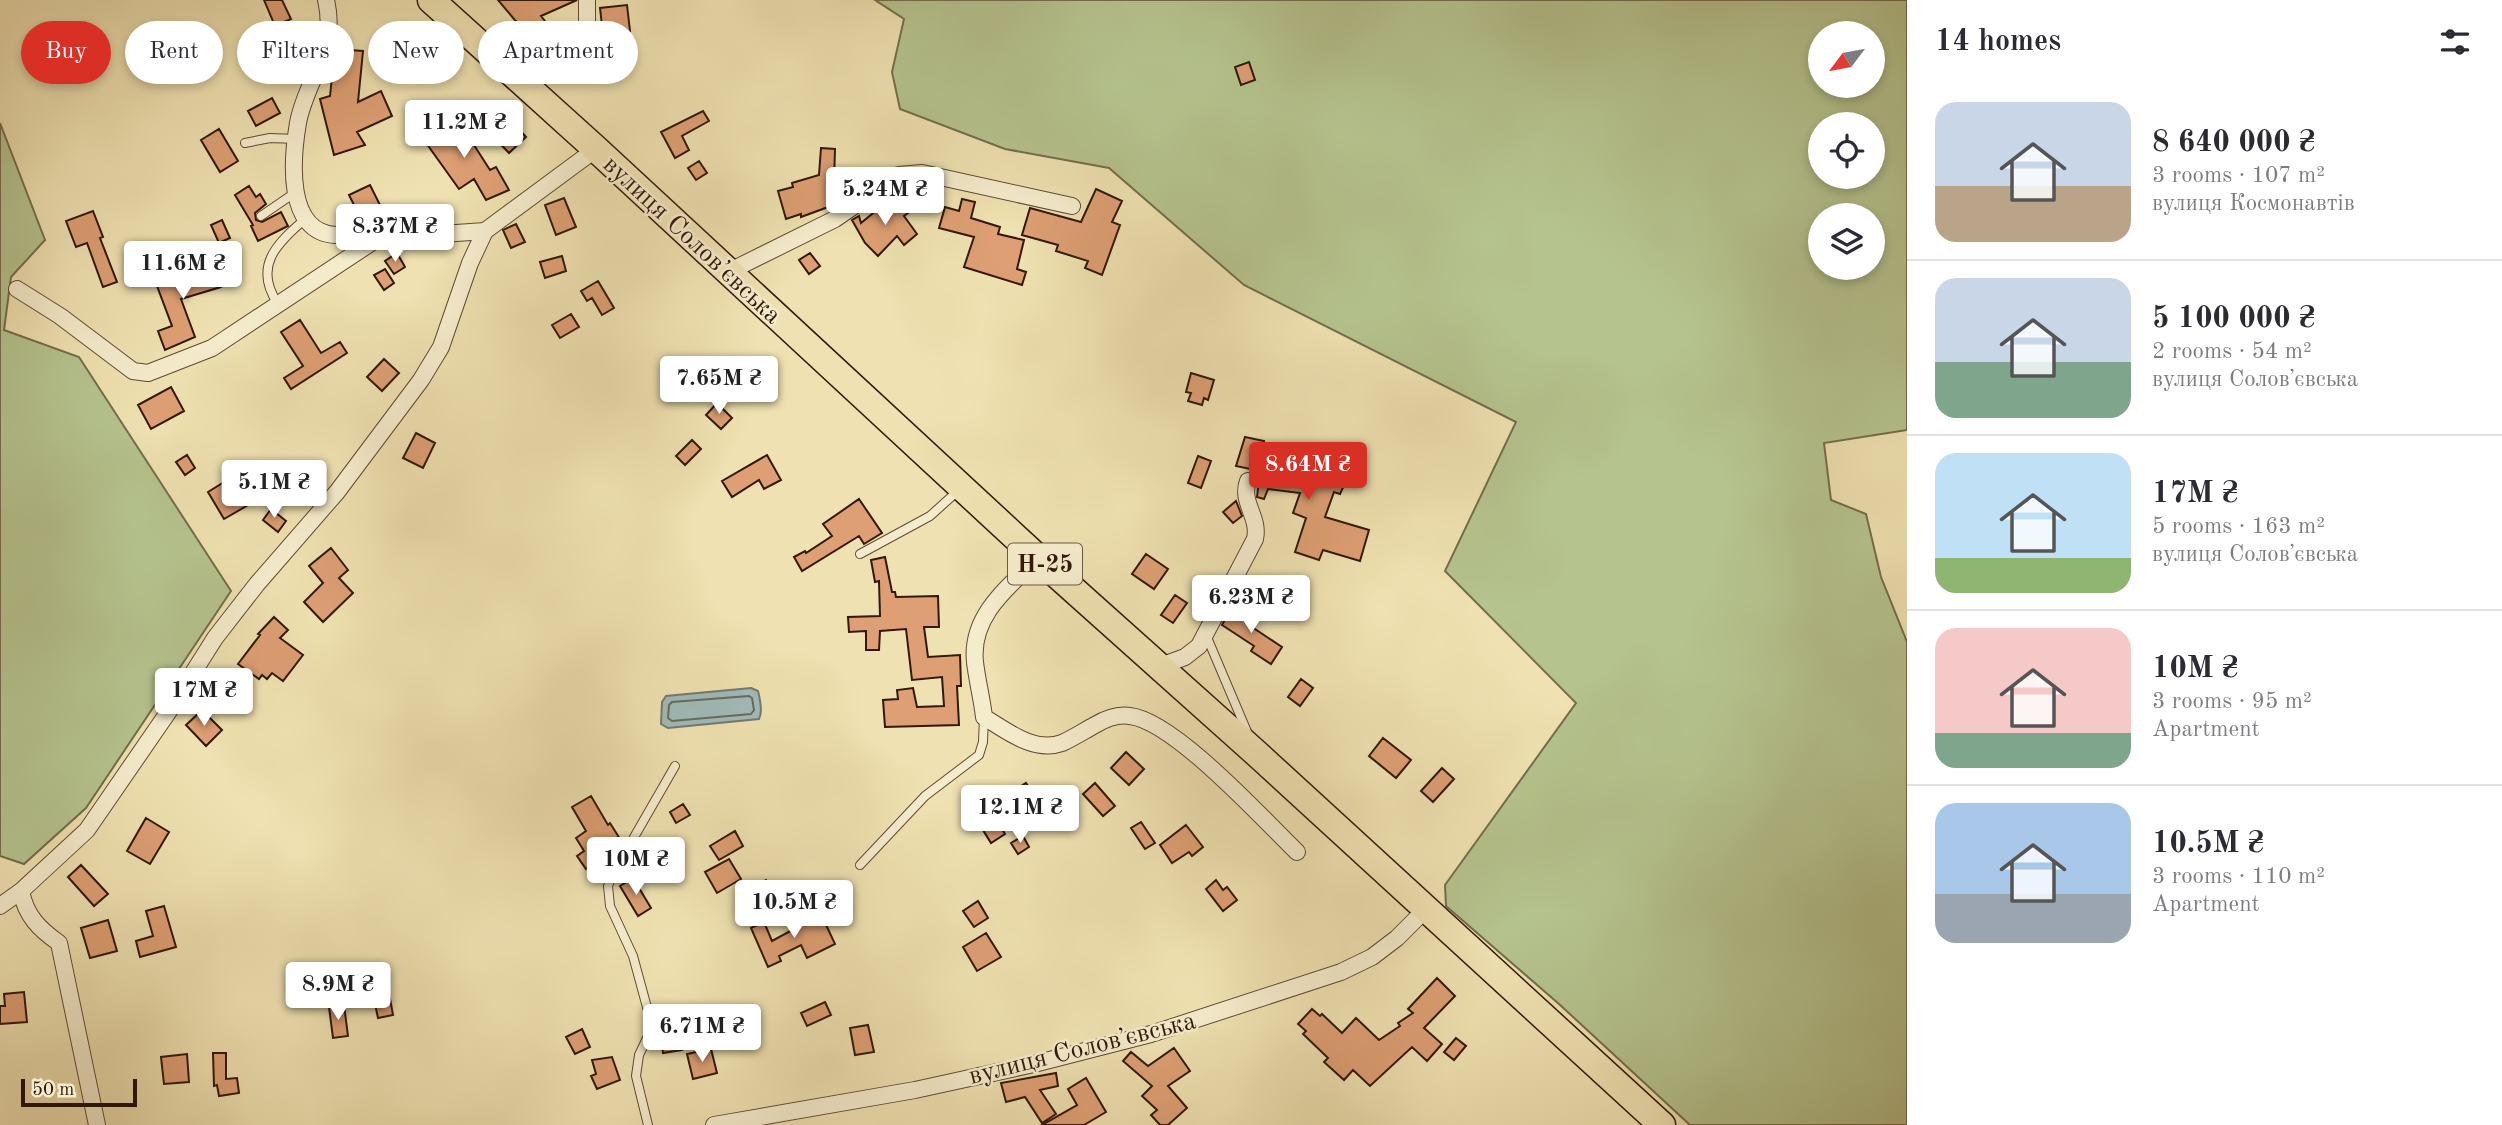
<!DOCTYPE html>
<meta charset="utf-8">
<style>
:root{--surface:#fff;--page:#f7f7f7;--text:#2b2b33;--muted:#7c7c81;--line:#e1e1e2;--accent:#d93025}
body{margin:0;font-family:"Old Standard TT",serif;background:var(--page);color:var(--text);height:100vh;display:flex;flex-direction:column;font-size:26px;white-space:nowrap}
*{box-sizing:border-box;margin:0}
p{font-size:23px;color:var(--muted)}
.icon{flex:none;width:38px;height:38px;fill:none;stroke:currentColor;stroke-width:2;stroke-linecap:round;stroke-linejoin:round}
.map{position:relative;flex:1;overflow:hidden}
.side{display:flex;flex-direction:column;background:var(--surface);width:595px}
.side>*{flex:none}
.guide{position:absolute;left:21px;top:21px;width:665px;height:63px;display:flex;gap:14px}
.needle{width:46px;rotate:238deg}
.controls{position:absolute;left:1808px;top:21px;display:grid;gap:14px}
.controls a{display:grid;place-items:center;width:77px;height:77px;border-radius:50%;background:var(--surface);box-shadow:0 4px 10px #0003;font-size:35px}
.scale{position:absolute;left:21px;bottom:18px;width:116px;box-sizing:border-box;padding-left:7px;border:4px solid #311809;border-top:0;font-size:19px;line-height:24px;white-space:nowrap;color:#311809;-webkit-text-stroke:5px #f5eccc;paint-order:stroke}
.price{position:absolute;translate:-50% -60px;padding:0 16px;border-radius:7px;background:#fff;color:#222;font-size:23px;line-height:46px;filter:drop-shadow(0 2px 4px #0008)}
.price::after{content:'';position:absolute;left:50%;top:42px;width:21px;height:16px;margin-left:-10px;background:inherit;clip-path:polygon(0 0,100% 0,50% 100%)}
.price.current{background:var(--accent);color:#fff}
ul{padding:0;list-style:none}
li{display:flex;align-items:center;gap:21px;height:175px;padding:0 28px}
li+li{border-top:2px solid var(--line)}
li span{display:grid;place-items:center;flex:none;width:196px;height:140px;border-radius:21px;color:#555}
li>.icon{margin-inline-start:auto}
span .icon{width:84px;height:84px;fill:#fffc;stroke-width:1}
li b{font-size:30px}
h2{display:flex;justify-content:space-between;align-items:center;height:84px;padding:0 28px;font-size:30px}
.tag{padding:0 24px;border-radius:32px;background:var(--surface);box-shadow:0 4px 10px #0003;font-size:24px;line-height:63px}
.tag.current{background:var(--accent);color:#fff}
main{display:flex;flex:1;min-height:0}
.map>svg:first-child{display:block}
</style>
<main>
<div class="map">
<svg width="1907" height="1125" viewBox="0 0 1907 1125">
<rect width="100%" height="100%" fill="#efe1b1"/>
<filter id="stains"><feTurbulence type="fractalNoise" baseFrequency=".00286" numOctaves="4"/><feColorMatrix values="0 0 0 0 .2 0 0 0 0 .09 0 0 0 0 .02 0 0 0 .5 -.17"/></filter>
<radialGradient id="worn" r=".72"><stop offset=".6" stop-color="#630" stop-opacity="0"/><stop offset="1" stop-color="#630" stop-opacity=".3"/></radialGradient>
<path fill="#b5c38e" stroke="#736e4c" stroke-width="2" fill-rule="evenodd" d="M875 0H1907V430L1824 443 1831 500 1866 514 1881 577 1907 642V1125H1690L1559 1004 1446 906 1445 885 1576 703 1445 571 1516 422 1244 285 1109 168 1005 149 900 109 892 72 904 19ZM1820 33H1872V86H1820ZM1820 124H1872V177H1820ZM1820 215H1872V268H1820Z
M0 123 45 240 11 277 4 330 79 357 231 591 86 808 24 864 0 856Z"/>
<path fill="#a0bab8" stroke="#747972" stroke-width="2" d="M751 688 758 691C760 699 763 712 759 719L668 728 661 724 662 702 666 696Z"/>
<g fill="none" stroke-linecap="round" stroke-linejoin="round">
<path stroke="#686960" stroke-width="2" d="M749 696 752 698 754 710 751 714 672 721 668 718 669 705 672 702Z"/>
</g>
<path fill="#dd9f73" stroke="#311809" stroke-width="2" d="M264 0H282L291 19 275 26Z
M498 0H577L541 16 563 44 542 61 532 48 536 45Z
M627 5 630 31 603 34 600 8Z
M335 49 363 51 358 102 381 91 392 116 357 132 365 145 334 155 320 99 330 96Z
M603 62 607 79 594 81 590 64Z
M1249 62 1255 80 1241 85 1235 67Z
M272 98 280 113 256 126 248 111Z
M703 111 709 121 682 136 689 150 675 158 661 132Z
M456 117 490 170 496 167 509 190 486 200 474 179 459 189 424 140Z
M508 117 526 137 509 153 490 133Z
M219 129 238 161 220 172 201 140Z
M821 148 835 149 834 182 871 175 872 181 859 189 851 191 852 194 839 203 801 217V214L786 219 778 191 793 187 792 183 819 175Z
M699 161 707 173 696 180 688 168Z
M370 185 381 207 360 217 349 195Z
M249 186 256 197 260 194 266 204 255 213 256 220 262 222 281 212 288 226 258 241 251 226 253 225 235 195Z
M1096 189 1122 201 1112 222 1120 225 1102 275 1085 268 1088 261 1056 251 1058 245 1022 235 1030 208 1081 222Z
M894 196 908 213 904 216 917 234 904 245 897 236 878 256 865 243 852 220 859 216 861 223Z
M564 198 576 227 556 235 545 205Z
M962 199 975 202 971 218 1000 227 998 234 1024 240 1017 269 1026 272 1022 285 964 267 974 237 939 228 945 207 959 211Z
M93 211 103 237 100 238 117 282 103 287 87 243 76 247 66 221Z
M222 220 230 238 219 243 211 225Z
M516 224 525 242 511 248 503 230Z
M397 253 405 267 394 274 385 261Z
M810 253 820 266 809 274 799 260Z
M562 256 566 271 545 278 540 262Z
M214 264 221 287 181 299 195 337 165 350 158 331 172 326 154 278 166 273 167 278Z
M385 269 394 283 384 290 374 275Z
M598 281 614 308 602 315 592 298 587 301 581 291Z
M571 314 579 327 560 338 552 325Z
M300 320 321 353 340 342 347 353 291 389 284 378 303 366 281 332Z
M384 359 399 373 382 391 367 377Z
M1191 373 1214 380 1208 400 1204 398 1202 405 1188 401 1191 393 1186 392Z
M171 387 184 411 151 429 138 405Z
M717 403 732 418 721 429 706 415Z
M416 433 435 443 423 468 403 458Z
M1245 437 1264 441 1260 460 1309 466 1311 462 1347 479 1340 494 1334 492 1325 517 1369 530 1360 561 1323 550 1319 560 1295 552 1306 518 1293 513 1300 493 1268 489 1264 499 1257 497 1260 471 1236 466Z
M692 440 701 449 685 465 676 456Z
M187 455 195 468 185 475 176 462Z
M767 455 781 480 764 489 759 480 732 497 722 481Z
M1198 456 1211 461 1201 488 1188 483Z
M234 476 250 504 224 519 208 492Z
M859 499 882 533 864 544 859 536 802 571 794 557 805 551 806 553 832 536 823 524Z
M1236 501 1242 516 1233 523 1223 512Z
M271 509 286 521 278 532 263 520Z
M331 548 348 570 339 578 353 593 323 622 304 602 323 583 309 566Z
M1146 554 1168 569 1154 589 1132 574Z
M885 557 892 592H895L896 597 938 596 939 627H924L928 657 960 655 961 686H957L959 725 885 727 883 700 898 699 897 690 913 688 917 707 944 706 942 677 912 680 906 629 880 631 879 650H866V631L849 632 848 617 880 616 879 581 875 582 871 560Z
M1175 595 1187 603 1173 623 1161 615Z
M1232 606 1253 619 1249 625 1282 647 1271 664 1251 651 1254 646 1222 625Z
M274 617 288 630 280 638 303 655 283 681 272 673 267 679 262 675 259 679 238 664 260 635 258 634Z
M1301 679 1313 688 1300 706 1288 697Z
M202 710 222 730 206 746 186 725Z
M1383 738 1411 760 1396 778 1369 756Z
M1126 752 1144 769 1129 785 1111 768Z
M1442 768 1454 779 1433 802 1421 791Z
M1026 783 1042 808 1031 815 1015 790Z
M1095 783 1115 806 1103 816 1083 794Z
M591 796 608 825 610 823 620 839 617 841 620 845 586 869 577 856 584 851 576 838 586 831 572 807Z
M683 804 690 815 676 823 670 812Z
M989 808 1005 834 991 843 975 817Z
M146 818 169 832 150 864 127 851Z
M1141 822 1155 843 1145 849 1131 828Z
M1186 825 1203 847 1192 856 1189 852 1172 863 1160 845Z
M735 831 743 846 719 860 710 846Z
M1023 836 1029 847 1018 854 1011 843Z
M729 859 741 879 717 893 705 872Z
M81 865 108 894 94 906 68 877Z
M633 878 651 908 638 916 620 886Z
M766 880 775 896 752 909 743 893Z
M1216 880 1223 890 1227 887 1237 900 1223 911 1206 889Z
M978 901 988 918 974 927 963 911Z
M164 906 176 947 140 957 136 941 153 936 146 911Z
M821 914 835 944 807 958 801 945 779 956 781 961 768 967 751 928 764 922 772 941 794 929 793 927Z
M108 920 117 951 90 958 81 928Z
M986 933 1001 957 977 971 963 947Z
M1437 978 1455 996 1424 1028 1442 1044 1427 1061 1412 1047 1370 1086 1353 1070 1344 1080 1324 1062 1328 1058 1303 1034 1306 1031 1298 1024 1312 1009 1320 1016 1322 1014 1342 1033 1356 1018 1379 1040 1400 1026 1398 1023 1413 1013 1408 1009Z
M387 982 393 1015 378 1018 371 985Z
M24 992 27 1022 0 1024V1006H5L4 994Z
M825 1002 831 1015 807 1026 801 1013Z
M344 1005 348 1036 333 1038 329 1007Z
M678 1016 682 1050 663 1053 659 1018Z
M868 1025 874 1052 855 1055 850 1028Z
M582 1029 590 1047 575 1054 566 1037Z
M1456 1038 1466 1046 1454 1060 1444 1052Z
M1174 1048 1190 1071 1168 1086 1187 1108 1168 1125H1160L1151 1115 1157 1110 1142 1096 1152 1086 1123 1061 1131 1052 1148 1066Z
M711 1049 717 1073 693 1079 687 1054Z
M213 1053H226V1079L237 1078 239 1093 219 1096 217 1085 214 1086Z
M187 1054 189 1082 164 1084 161 1057Z
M612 1057 620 1080 597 1089 591 1076 596 1074 592 1060Z
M1056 1073 1058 1086 1040 1090 1056 1114 1042 1123 1025 1097 1006 1102 1001 1083Z
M1086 1078 1106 1112 1084 1125H1042L1077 1105 1068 1089Z"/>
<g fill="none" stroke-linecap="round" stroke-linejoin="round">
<defs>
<path id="lane" d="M245 143 270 138 297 139
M261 216 296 192
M278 304C253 267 276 244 304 220
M860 554 930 516 960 489
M1206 635 1248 734
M860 865 925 796 979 755 983 742 984 717
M648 1125 636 1076 639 1055 648 1036V1011L633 956 610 906 608 886 618 861 633 839 675 766"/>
<path id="street" d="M326 0C329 13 330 24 327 37 322 67 303 94 298 123 292 158 285 233 336 235 353 236 372 231 389 229
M572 72 587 32V0
M728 272 835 219 899 175 922 173 1072 206
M17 289 60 316 133 371 148 373 212 348 392 229 442 234 485 231
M1038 558C1008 587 970 616 975 662 977 680 982 699 984 717 1007 731 1034 753 1062 743 1073 738 1084 731 1095 725 1105 719 1118 714 1130 716 1174 721 1263 819 1297 852
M1158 667 1185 657 1199 646 1255 539C1260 517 1240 502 1248 481
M21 891C26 916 39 929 59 943L97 1125
M0 906 21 891 87 830 169 711 215 638 257 584 337 492 421 380 441 347 470 263 485 231 596 149
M714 1125 915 1090 1034 1064 1151 1034 1341 972 1372 957 1397 938 1426 909"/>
<path id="primary" d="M431 0 596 149 1038 558 1256 753 1662 1125"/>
</defs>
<use href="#lane" stroke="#604a33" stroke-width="10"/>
<use href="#street" stroke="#604a33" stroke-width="18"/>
<use href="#primary" stroke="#311809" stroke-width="29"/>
<use href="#lane" stroke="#f5eccc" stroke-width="8"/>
<use href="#street" stroke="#f5eccc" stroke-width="16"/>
<use href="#primary" stroke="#efe1b1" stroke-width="26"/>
</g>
<g text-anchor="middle" stroke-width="5" stroke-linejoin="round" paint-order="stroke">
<rect fill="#f5eccc" stroke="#6c5844" stroke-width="2" x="1008" y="543.5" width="74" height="41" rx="5"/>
<g font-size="24" font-weight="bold" fill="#311809">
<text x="1045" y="572">Н-25</text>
</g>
<g font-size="26" fill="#311809" stroke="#f5eccc">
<text transform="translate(693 239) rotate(43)" y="9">вулиця Соловʼєвська</text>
<text transform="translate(1082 1047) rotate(-14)" y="9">вулиця Соловʼєвська</text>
</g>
</g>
<rect width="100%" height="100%" filter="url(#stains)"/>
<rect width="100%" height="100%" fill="url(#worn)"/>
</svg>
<div class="controls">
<a><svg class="needle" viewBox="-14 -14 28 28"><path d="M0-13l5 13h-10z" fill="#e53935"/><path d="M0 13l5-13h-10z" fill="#7c7c81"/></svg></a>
<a><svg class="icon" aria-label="locate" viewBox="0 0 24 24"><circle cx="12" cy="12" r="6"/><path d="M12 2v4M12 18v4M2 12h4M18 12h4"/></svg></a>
<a><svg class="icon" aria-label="layers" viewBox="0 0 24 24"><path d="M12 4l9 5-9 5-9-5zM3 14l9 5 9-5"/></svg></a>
</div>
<div class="scale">50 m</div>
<b class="price" style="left:464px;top:160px">11.2M ₴</b>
<b class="price" style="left:885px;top:227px">5.24M ₴</b>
<b class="price" style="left:395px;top:264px">8.37M ₴</b>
<b class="price" style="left:183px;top:301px">11.6M ₴</b>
<b class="price" style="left:719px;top:416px">7.65M ₴</b>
<b class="price current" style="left:1308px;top:502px">8.64M ₴</b>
<b class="price" style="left:274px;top:520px">5.1M ₴</b>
<b class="price" style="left:1251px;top:635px">6.23M ₴</b>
<b class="price" style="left:204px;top:728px">17M ₴</b>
<b class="price" style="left:1020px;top:845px">12.1M ₴</b>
<b class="price" style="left:636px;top:897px">10M ₴</b>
<b class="price" style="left:794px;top:940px">10.5M ₴</b>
<b class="price" style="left:338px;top:1022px">8.9M ₴</b>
<b class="price" style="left:702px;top:1064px">6.71M ₴</b>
<div class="guide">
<a class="tag current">Buy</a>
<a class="tag">Rent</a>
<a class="tag">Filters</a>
<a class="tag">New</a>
<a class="tag">Apartment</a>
</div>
</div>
<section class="side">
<h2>14 homes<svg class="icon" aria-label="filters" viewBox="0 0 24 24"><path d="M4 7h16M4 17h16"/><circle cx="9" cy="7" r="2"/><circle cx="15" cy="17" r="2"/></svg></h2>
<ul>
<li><span style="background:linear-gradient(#c9d6e8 60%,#b9a48a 0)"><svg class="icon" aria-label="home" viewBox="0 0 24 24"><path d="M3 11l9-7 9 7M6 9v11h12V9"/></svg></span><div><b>8 640 000 ₴</b><p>3 rooms · 107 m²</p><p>вулиця Космонавтів</p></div></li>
<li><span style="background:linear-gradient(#c9d6e8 60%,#7fa58c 0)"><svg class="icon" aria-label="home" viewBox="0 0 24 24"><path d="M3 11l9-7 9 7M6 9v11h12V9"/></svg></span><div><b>5 100 000 ₴</b><p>2 rooms · 54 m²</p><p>вулиця Соловʼєвська</p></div></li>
<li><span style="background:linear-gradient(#bfe0f5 75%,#8fb573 0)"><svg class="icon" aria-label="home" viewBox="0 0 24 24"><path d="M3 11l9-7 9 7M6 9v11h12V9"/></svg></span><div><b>17M ₴</b><p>5 rooms · 163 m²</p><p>вулиця Соловʼєвська</p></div></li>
<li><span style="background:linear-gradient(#f6c9c9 75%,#7fa58c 0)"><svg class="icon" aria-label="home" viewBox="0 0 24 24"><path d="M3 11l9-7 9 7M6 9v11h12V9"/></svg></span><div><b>10M ₴</b><p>3 rooms · 95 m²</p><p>Apartment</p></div></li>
<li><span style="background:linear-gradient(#a9c7e8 65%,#9aa5b1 0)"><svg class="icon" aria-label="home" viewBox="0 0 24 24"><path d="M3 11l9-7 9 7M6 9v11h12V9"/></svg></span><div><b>10.5M ₴</b><p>3 rooms · 110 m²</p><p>Apartment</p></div></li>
</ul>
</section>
</main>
